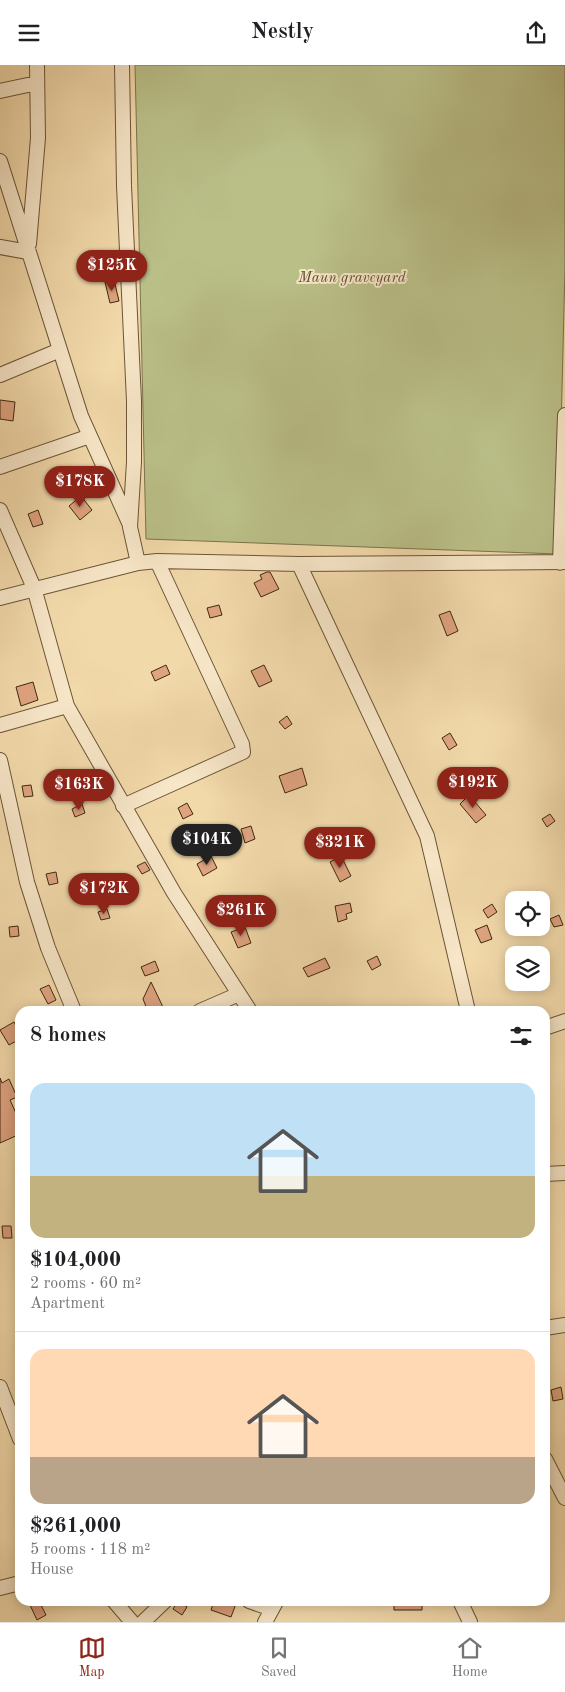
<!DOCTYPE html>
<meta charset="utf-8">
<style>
:root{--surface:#fff;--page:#f6f6f6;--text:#202124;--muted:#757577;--line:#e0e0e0;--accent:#8f2418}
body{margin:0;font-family:"Old Standard TT",serif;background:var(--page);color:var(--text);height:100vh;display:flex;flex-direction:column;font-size:19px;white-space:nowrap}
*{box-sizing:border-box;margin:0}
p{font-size:16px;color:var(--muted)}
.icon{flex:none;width:28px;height:28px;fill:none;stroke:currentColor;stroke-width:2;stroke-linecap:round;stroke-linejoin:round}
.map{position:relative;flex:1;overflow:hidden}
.panel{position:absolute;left:15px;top:941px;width:535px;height:600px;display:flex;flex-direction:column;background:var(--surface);border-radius:15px;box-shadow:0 2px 12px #0003}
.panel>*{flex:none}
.buttons{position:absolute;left:505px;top:826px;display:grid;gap:10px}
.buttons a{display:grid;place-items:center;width:45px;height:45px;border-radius:10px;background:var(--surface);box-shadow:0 2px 12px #0003;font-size:25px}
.price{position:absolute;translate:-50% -42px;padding:0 11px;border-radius:18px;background:var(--accent);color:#fff;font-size:16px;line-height:32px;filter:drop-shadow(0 1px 2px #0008)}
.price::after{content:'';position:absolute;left:50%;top:30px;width:15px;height:11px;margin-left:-8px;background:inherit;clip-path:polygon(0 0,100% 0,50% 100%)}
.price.on{background:#222;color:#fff}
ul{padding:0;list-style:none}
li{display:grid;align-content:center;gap:10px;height:265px;padding:0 15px}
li+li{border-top:1px solid var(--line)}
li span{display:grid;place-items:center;height:155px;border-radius:15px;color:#555}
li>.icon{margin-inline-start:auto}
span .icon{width:90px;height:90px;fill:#fffc;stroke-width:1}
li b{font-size:21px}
h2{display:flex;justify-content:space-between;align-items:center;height:60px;padding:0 15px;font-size:21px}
header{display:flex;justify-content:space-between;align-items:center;height:65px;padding:0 15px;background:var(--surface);font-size:22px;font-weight:800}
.menu{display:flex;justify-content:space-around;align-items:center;height:70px;border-top:1px solid var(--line);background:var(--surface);font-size:14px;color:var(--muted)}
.menu a{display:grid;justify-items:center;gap:2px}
.menu .on{color:var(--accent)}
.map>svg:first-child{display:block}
</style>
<header><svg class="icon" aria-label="menu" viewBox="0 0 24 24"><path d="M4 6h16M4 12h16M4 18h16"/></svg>Nestly<svg class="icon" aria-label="share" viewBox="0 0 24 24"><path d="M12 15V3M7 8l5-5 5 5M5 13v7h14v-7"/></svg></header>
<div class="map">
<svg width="565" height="1557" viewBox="0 0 565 1557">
<rect width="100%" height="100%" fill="#f2d9aa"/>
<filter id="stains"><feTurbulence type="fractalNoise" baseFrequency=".004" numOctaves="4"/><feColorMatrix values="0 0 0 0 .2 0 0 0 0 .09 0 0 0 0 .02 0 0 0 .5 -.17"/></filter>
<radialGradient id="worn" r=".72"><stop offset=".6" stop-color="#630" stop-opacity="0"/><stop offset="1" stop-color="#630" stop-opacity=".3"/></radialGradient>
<path fill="#babf88" stroke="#7c744c" d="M135 0H565V202L558 489 146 474Z"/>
<path fill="#dfa380" stroke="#3e2911" d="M114 215 119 236 110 238 105 217Z
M0 335 15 337 13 356 0 354Z
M81 431 92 445 80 455 69 441Z
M38 445 43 459 33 462 28 449Z
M267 507H270L279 524 261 532 254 518 262 514 260 510Z
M219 540 222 550 210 553 207 543Z
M450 546 458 566 447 571 439 550Z
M166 600 170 609 155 616 151 607Z
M264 600 272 616 259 622 251 606Z
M33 617 38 635 21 641 16 622Z
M287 651 292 659 285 664 279 657Z
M450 668 457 680 449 685 442 673Z
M302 703 307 720 285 728 279 711Z
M31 720 33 731 24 732 22 721Z
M469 730 486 750 476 758 460 739Z
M187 738 193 749 183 754 178 743Z
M82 739 85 748 75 752 72 744Z
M550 749 555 756 547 762 542 754Z
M251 761 255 774 245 778 241 764Z
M211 791 217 803 203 811 197 799Z
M341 791 351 811 340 817 330 797Z
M145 797 150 805 142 809 137 801Z
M56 807 58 818 49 820 46 809Z
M350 838 352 847 346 849 347 854 338 857 335 841Z
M492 839 497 847 488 853 483 845Z
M107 844 110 853 101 855 98 847Z
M559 850 563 860 554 862 550 854Z
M487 860 492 874 481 878 475 865Z
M18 861 19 871 10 872 9 862Z
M245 862 251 878 238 883 231 867Z
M377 891 381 900 372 905 367 896Z
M325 893 330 903 308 912 303 903Z
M155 896 159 906 145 911 141 902Z
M151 917 162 940 163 946H155L152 942 147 944 143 934Z
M49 920 56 935 48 939 40 924Z
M14 957 20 968V974L9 980 0 965Z
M0 1013 2 1018 9 1014 17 1032 10 1035 20 1057V1069L0 1078Z
M2 1161H11L12 1173H3Z
M561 1322 563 1334 553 1336 551 1325Z
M39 1536 46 1550 37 1555 30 1540Z
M178 1536 187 1542 182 1550 173 1544Z
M214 1536H237L231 1552 211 1545Z
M394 1536H422V1545H394Z"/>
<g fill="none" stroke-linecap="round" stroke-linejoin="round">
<defs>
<path id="minor" d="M122 0 124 121 134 336V397L130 462 138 498
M0 26 37 18
M0 96 81 351 130 460
M29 179 38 73 37 0
M0 182 28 187
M0 310 60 285
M0 402 90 371
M0 445 34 523 67 641 174 828 250 946
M560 498 565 350
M299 499 427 771 468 946
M0 533 138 498 157 496 299 499 565 497
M0 660 67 641
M0 695 27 817 48 883 74 946
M123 741 243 687 242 679 157 496
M200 946 239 929
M545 963 565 956
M545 1109 565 1108
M545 1263 565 1260
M0 1322 20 1374
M545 1394 565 1433
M0 1523 20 1518
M114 1536 132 1557
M249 1536 272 1544
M460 1536 470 1557
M143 1557 165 1536
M265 1557 276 1537"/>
</defs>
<use href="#minor" stroke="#6b5537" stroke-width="16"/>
<use href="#minor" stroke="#f7e6c8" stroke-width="14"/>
</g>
<g text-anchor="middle" stroke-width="4" stroke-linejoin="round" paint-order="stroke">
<g font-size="15" font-style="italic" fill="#5d4e2f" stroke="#f7e6c8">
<text x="352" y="217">Maun graveyard</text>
</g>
</g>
<rect width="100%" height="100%" filter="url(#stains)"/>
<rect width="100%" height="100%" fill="url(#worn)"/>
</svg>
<div class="buttons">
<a><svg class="icon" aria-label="locate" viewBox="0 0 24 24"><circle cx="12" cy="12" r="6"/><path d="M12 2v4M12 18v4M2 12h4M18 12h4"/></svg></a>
<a><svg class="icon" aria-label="layers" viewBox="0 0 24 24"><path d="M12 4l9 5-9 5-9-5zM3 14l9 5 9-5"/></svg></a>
</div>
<b class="price" style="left:112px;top:227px">$125K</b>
<b class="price" style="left:80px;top:443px">$178K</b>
<b class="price" style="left:473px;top:744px">$192K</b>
<b class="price" style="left:79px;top:746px">$163K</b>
<b class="price on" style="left:207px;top:801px">$104K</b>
<b class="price" style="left:340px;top:804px">$321K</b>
<b class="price" style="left:104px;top:850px">$172K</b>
<b class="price" style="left:241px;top:872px">$261K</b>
<section class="panel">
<h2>8 homes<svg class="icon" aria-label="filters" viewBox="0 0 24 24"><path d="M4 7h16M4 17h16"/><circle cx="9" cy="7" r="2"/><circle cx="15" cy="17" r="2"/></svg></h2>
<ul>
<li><span style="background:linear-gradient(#bfe0f5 60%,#c2b280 0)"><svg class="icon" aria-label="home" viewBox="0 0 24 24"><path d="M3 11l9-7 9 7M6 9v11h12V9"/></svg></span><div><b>$104,000</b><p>2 rooms · 60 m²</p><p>Apartment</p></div></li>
<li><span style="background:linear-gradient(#ffd9b3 70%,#b9a48a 0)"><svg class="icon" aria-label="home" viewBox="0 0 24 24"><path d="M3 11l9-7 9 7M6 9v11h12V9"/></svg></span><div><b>$261,000</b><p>5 rooms · 118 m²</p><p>House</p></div></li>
</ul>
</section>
</div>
<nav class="menu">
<a class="on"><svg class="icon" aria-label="map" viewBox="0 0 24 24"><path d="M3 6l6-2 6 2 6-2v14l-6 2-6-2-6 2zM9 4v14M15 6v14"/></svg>Map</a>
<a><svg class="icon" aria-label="saved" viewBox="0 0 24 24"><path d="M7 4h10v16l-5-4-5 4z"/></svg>Saved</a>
<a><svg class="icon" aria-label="home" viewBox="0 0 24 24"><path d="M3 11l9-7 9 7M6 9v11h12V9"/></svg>Home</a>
</nav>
